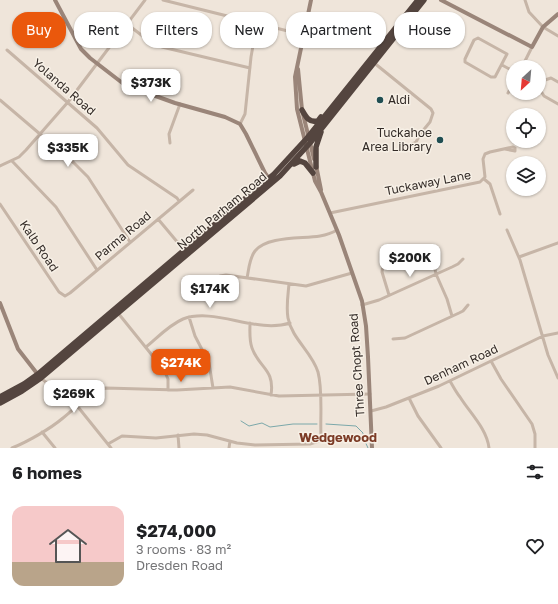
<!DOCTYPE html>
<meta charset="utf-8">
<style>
:root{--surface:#fff;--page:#f2f2f2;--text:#202124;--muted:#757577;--line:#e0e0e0;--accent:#ea580c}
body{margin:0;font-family:"Golos Text",sans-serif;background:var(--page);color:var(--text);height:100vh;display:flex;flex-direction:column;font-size:15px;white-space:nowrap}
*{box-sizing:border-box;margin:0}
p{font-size:13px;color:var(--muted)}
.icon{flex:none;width:22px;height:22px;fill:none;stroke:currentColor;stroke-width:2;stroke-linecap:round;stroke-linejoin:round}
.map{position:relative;height:448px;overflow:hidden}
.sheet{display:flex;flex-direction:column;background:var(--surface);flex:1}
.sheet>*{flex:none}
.banner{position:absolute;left:12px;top:12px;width:534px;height:36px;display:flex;gap:8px}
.needle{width:26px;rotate:206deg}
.controls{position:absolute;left:506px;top:60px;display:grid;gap:8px}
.controls a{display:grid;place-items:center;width:40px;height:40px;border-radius:50%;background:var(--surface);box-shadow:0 1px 3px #0004;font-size:20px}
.price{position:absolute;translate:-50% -34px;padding:0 9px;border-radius:8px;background:#fff;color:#222;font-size:13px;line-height:26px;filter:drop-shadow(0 1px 2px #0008)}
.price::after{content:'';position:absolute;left:50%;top:24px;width:12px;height:9px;margin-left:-6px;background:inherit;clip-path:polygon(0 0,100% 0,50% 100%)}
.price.on{background:var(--accent);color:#fff}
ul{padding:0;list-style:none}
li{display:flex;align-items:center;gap:12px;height:100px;padding:0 12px}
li+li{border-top:1px solid var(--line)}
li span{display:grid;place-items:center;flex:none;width:112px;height:80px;border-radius:12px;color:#555}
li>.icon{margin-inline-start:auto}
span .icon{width:48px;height:48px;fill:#fffc;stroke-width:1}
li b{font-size:17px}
h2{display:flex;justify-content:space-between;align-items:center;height:48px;padding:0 12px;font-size:17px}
.pill{padding:0 14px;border-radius:16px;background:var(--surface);box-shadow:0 1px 3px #0004;font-size:14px;line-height:36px}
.pill.on{background:var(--accent);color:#fff}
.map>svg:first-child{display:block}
</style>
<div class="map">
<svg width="558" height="448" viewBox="0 0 558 448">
<rect width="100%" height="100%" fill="#efe5da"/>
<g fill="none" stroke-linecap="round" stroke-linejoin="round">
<path stroke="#7ba8aa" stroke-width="1" d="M241 421 249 426 262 423 270 427 293 424H317
M326 424 356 426 363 433V437L368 448"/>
<path stroke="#c6b5a7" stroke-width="3" d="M163 0 304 35
M525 0 529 12 543 27 558 36
M127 24 149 41 162 47 250 68
M478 38 507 54 495 77H491L465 62V59L474 40Z
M7 50 97 128 128 165 177 198 179 201
M373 62 431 109 433 113 430 122 421 133 416 142 407 147
M502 65 513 71
M522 67 532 47
M539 82 551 78 558 82
M539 88 544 96 558 104
M508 93 513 84
M0 100 74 163 88 177 130 242
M240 124 245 114 251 57 257 23
M170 143 169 134 180 104
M505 149 515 151V148
M12 161 56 207 97 270
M0 166 19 157 26 150 68 102 145 0
M484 179 490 184 500 214
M0 204 59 292 65 296 70 293 193 190
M330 213 480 182 485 177 483 159 485 154 490 152 513 147 515 148
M158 219 184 250
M507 230 520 260 548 355 558 378
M427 250 432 255 436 274 447 299 452 316
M519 257 558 243
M383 263 382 272 389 295
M220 276 226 275 306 286 352 273
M247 278C249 269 249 259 255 251 267 236 301 239 320 236 326 235 332 233 337 230
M362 305 379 300 452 267 458 264 463 259
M118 313 164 370 168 379V390
M189 317 195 336 209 363 213 388
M250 323C250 331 249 340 252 348 259 368 275 369 271 395
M393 339 405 338 459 313 463 311 468 305
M146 347C157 338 169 325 183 319 215 307 256 334 290 323
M491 361 501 379 532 424 535 434V448
M41 378C50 387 60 389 70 397L111 448
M450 381C453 386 456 392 460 397 470 413 487 429 489 448
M409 398 418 416 441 448
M371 411 386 407 439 386 543 336 558 333
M42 432 55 448
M178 435 179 448
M108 444 122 436 156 438 194 434 207 435 237 443 255 445 310 444 319 441 321 437C320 417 323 391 318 372 312 352 292 339 288 318 286 307 288 295 289 284
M12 448C27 442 50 429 63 418 76 408 89 392 106 388L177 390 230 387 279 396 370 394
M229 448 230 441"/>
<path stroke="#9a8579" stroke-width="4" d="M55 0 81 49 90 58 125 85 175 103 225 117 240 124 246 134 265 173 270 180
M311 0 295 77 297 109 315 181 321 192 339 235 362 301 366 326 368 357 372 448
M441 0 532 47 543 27 558 14
M298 69 302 110 314 159
M316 165 321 190
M0 303 18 349 39 376"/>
<path stroke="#54453f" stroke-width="5.5" d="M302 110C306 117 309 123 318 121L321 117
M294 164 300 161 305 163 313 173
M316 167V147L321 132
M0 397 24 384 38 374 274 174 308 137 418 0
M0 403 22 391 41 378 280 176 310 143 424 0"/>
</g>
<g fill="#204e52" stroke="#f7f0e6" stroke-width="1.5">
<circle cx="380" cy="100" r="4"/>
<circle cx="440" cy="140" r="4"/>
</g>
<g text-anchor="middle" stroke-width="3" stroke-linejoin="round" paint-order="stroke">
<g font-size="12" fill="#332b27" stroke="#f7f0e6">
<text transform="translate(64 87) rotate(41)" y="4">Yolanda Road</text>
<text transform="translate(428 183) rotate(-11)" y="4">Tuckaway Lane</text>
<text transform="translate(222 211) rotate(-40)" y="4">North Parham Road</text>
<text transform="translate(123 236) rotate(-40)" y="4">Parma Road</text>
<text transform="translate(39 246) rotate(56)" y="4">Kalb Road</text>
<text transform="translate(357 365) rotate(-94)" y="4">Three Chopt Road</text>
<text transform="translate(461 365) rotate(-25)" y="4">Denham Road</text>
</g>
<g font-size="12" fill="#332b27" stroke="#f7f0e6" text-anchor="start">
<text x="388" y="104">Aldi</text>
<text x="432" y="137" text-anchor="end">Tuckahoe<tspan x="432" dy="14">Area Library</tspan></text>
</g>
<g font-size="13" font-weight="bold" fill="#7c3b26" stroke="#f7f0e6">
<text x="338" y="442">Wedgewood</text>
</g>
</g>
</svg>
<div class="controls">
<a><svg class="needle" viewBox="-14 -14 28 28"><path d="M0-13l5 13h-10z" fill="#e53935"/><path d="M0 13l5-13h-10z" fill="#757577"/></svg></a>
<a><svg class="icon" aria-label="locate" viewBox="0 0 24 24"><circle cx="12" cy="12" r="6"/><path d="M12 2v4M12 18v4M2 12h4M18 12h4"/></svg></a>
<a><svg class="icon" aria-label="layers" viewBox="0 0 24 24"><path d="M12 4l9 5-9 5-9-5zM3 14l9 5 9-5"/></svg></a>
</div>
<b class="price" style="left:151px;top:103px">$373K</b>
<b class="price" style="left:68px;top:168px">$335K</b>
<b class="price" style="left:410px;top:278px">$200K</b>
<b class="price" style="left:210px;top:309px">$174K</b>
<b class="price on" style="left:181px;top:383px">$274K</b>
<b class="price" style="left:74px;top:414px">$269K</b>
<div class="banner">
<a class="pill on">Buy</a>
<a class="pill">Rent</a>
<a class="pill">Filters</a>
<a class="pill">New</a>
<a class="pill">Apartment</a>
<a class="pill">House</a>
</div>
</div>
<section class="sheet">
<h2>6 homes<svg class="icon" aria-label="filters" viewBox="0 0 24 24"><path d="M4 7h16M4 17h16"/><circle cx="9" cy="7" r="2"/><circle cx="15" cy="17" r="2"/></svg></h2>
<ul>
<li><span style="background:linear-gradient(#f6c9c9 70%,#b9a48a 0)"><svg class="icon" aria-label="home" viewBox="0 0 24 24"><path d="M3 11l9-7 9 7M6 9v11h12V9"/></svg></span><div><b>$274,000</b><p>3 rooms · 83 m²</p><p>Dresden Road</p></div><svg class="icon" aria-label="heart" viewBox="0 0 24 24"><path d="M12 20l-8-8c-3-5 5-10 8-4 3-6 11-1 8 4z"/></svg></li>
</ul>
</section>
